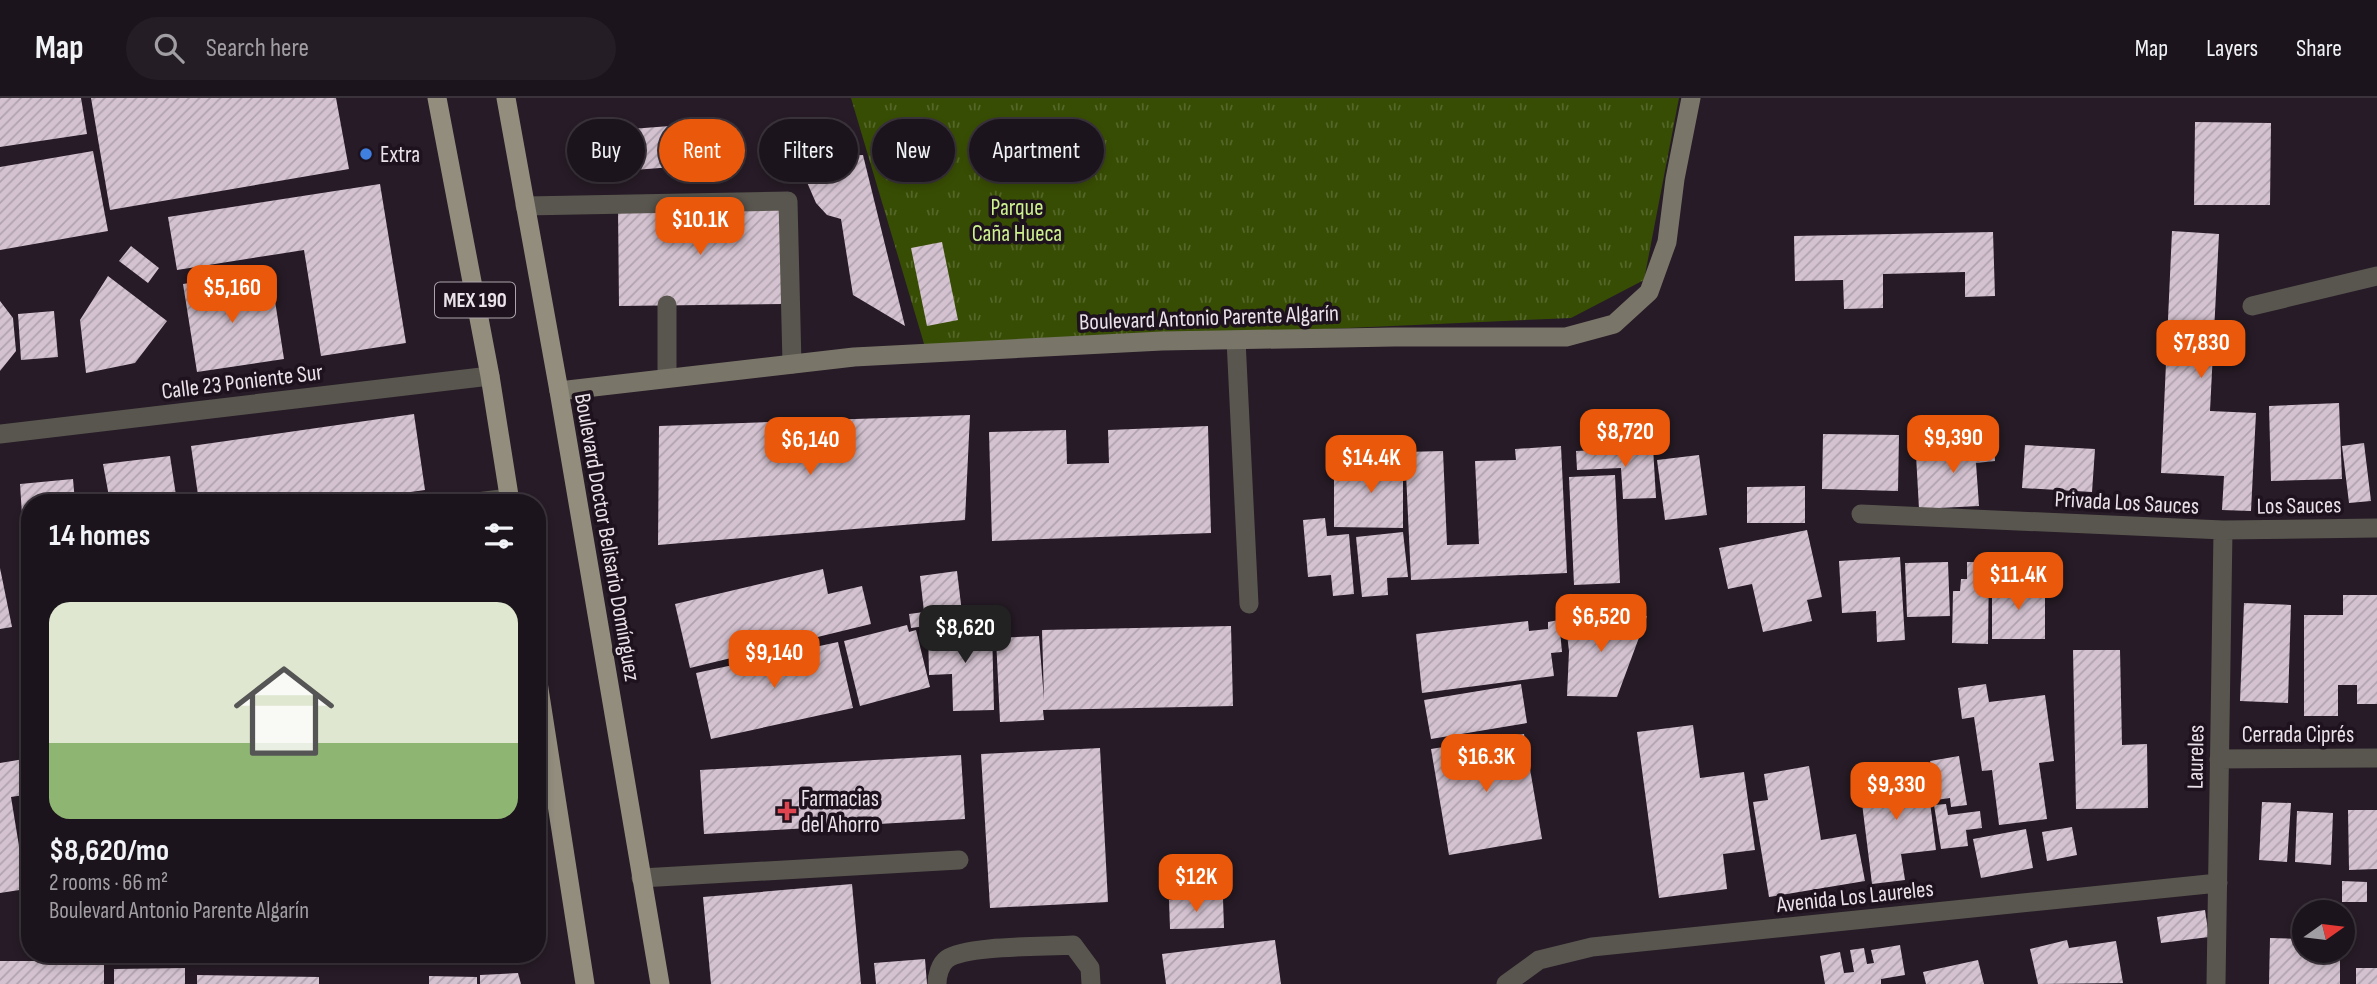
<!DOCTYPE html>
<meta charset="utf-8">
<style>
:root{--surface:#1c141c;--page:#251d25;--text:#f1f3f6;--muted:#a09ea3;--line:#3a333b;--accent:#ea580c}
body{margin:0;font-family:"Sofia Sans Condensed",sans-serif;background:var(--page);color:var(--text);height:100vh;display:flex;flex-direction:column;font-size:26px;white-space:nowrap}
*{box-sizing:border-box;margin:0}
p{font-size:23px;color:var(--muted)}
.icon{flex:none;width:38px;height:38px;fill:none;stroke:currentColor;stroke-width:2;stroke-linecap:round;stroke-linejoin:round}
.map{position:relative;flex:1;overflow:hidden}
.drawer{position:absolute;left:21px;top:396px;width:525px;height:469px;display:flex;flex-direction:column;background:var(--surface);border-radius:28px;box-shadow:0 4px 10px #0003,0 0 0 2px var(--line)}
.drawer>*{flex:none}
.top-card{position:absolute;left:567px;top:21px;width:665px;height:63px;display:flex;gap:14px}
.needle{width:46px;rotate:76deg}
.buttons{position:absolute;left:2292px;top:802px;display:grid;gap:14px}
.buttons a{display:grid;place-items:center;width:63px;height:63px;border-radius:50%;background:var(--surface);box-shadow:0 4px 10px #0003,0 0 0 2px var(--line);font-size:35px}
.price{position:absolute;translate:-50% -60px;padding:0 16px;border-radius:14px;background:var(--accent);color:#fff;font-size:23px;line-height:46px;filter:drop-shadow(0 2px 4px #0008)}
.price::after{content:'';position:absolute;left:50%;top:42px;width:21px;height:16px;margin-left:-10px;background:inherit;clip-path:polygon(0 0,100% 0,50% 100%)}
.price.active{background:#222;color:#fff}
ul{padding:0;list-style:none}
li{display:grid;align-content:center;gap:14px;height:371px;padding:0 28px}
li span{display:grid;place-items:center;height:217px;border-radius:21px;color:#555}
li>.icon{margin-inline-start:auto}
span .icon{width:126px;height:126px;fill:#fffc;stroke-width:1}
li b{font-size:30px}
h2{display:flex;justify-content:space-between;align-items:center;height:84px;padding:0 28px;font-size:30px}
.tag{padding:0 24px;border-radius:32px;background:var(--surface);box-shadow:0 4px 10px #0003,0 0 0 2px var(--line);font-size:24px;line-height:63px}
.tag.active{background:var(--accent);color:#fff}
header{display:flex;align-items:center;gap:42px;box-sizing:border-box;height:98px;padding:0 35px;background:var(--surface);border-bottom:2px solid var(--line)}
header strong{font-size:33px}
nav{display:flex;gap:38px;margin-inline-start:auto;font-size:24px}
.search{width:490px;height:63px;background:var(--page);display:flex;align-items:center;gap:18px;box-sizing:border-box;padding:0 24px;border-radius:38px;color:var(--muted);font-size:26px}
.map>svg:first-child{display:block}
</style>
<header>
<strong>Map</strong>
<div class="search"><svg class="icon" aria-label="search" viewBox="0 0 24 24"><circle cx="10" cy="10" r="6"/><path d="M15 15l6 6"/></svg>Search here</div>
<nav><a>Map</a><a>Layers</a><a>Share</a></nav>
</header>
<div class="map">
<svg width="2377" height="886" viewBox="0 0 2377 886">
<defs>
<pattern id="park-tufts" width="24" height="20" patternUnits="userSpaceOnUse" patternTransform="scale(1.75)"><rect width="24" height="20" fill="#384d04"/><path d="M3 7l-1-3M5 7V3M7 7l1-3M15 17l-1-3M17 17v-4M19 17l1-3" fill="none" stroke="#556629"/></pattern>
<pattern id="building-hatch" width="6" height="6" patternUnits="userSpaceOnUse" patternTransform="scale(1.75)"><rect width="6" height="6" fill="#d4c2d0"/><path d="M-1 1l2-2M0 6l6-6M5 7l2-2" fill="none" stroke="#b0a2ae"/></pattern>
</defs>
<rect width="100%" height="100%" fill="#261b26"/>
<path fill="url(#park-tufts)" d="M851 0H1679L1644 182 1571 220 925 249Z"/>
<path fill="url(#building-hatch)" d="M0 0H81L87 36 0 49Z
M91 0H336L349 71 110 112Z
M2195 24 2271 25 2270 107H2194Z
M670 28 673 69 621 73 618 32Z
M93 53 108 133 0 152V69Z
M863 57 905 228 853 197 841 121 827 117 816 105 806 82V59Z
M380 86 406 245 321 258 304 152 177 172 168 119Z
M781 110 782 206 619 208 618 111Z
M2172 133 2219 136 2210 313 2256 315 2251 413 2222 412 2224 378 2161 375Z
M1993 134 1995 198 1965 199V174L1883 176V210L1844 211 1843 182 1795 183 1794 138Z
M942 144 958 222 927 228 911 150Z
M131 148 159 170 148 185 119 163Z
M108 178 167 223 135 265 86 275 80 222Z
M233 178 235 196 273 190 284 261 197 274 183 186Z
M0 203 13 220 16 253 0 273Z
M54 213 58 259 21 262 18 216Z
M2339 305 2342 381 2271 383 2269 308Z
M414 316 425 392 338 404H199L191 348Z
M970 317 965 422 658 447 659 328Z
M1208 328 1211 435 992 443 989 334 1066 332 1067 366 1109 365 1108 332Z
M1993 334 1995 363 1976 365 1979 408 1919 411 1916 357 1951 356V351L1975 349 1974 336Z
M1823 336 1899 337 1898 393 1822 391Z
M2364 345 2371 403 2349 405 2342 348Z
M2025 347 2095 351 2092 394 2022 390Z
M1561 348 1567 475 1411 482 1405 354 1443 353 1447 447 1479 446 1475 363 1516 362 1515 351Z
M1653 349 1656 400 1623 401 1621 370 1577 372 1576 353Z
M1699 357 1707 417 1665 422 1657 362Z
M170 358 177 404H110L103 366Z
M1356 358H1403V430L1334 429V381H1356Z
M1615 377 1620 485 1574 487 1569 379Z
M73 381 75 404H30V416L22 417 20 386Z
M1805 388V425H1747V389Z
M1325 420 1327 438 1349 436 1354 496 1333 498 1331 477 1308 479 1303 422Z
M1807 432 1822 499 1807 502 1812 523 1763 534 1752 486 1728 491 1719 450Z
M1403 434 1408 479 1387 480 1388 497 1362 499 1356 439Z
M1900 459 1905 542 1877 544 1876 513 1842 515 1839 463Z
M1948 464 1950 518 1907 519 1905 465Z
M1967 464H1989L1988 546 1952 545 1953 493H1960L1961 481H1967Z
M0 470 12 529 0 531Z
M823 471 828 496 862 488 871 526 690 570 675 506Z
M957 473 963 523 911 530 909 516 924 514 920 478Z
M1992 486 2045 487V541H1992Z
M2343 497H2377V606H2357V587H2338V618H2304V517H2343Z
M2244 505 2291 507 2288 605 2240 603Z
M1647 518 1617 599 1567 598 1569 553 1565 520Z
M1559 522 1562 554 1551 555 1554 578 1422 595 1416 536 1528 523 1529 533 1548 531V524Z
M907 527 909 534 916 532 930 589 860 608 844 543Z
M1231 528 1233 608 1043 612 1044 622 1000 624 996 540 1039 538 1044 602 1042 532Z
M992 530 994 612 953 613 952 576 929 577 928 532Z
M838 544 853 610 711 641 696 575Z
M2073 552H2120L2122 647 2147 646 2148 710 2076 711Z
M1521 586 1527 625 1431 641 1424 602Z
M1986 586 1989 604 2045 597 2054 663 2039 665 2047 721 1999 727 1992 672 1982 673 1974 619 1962 621 1958 590Z
M1693 627 1700 680 1744 674 1755 752 1723 756 1727 791 1659 800 1637 634Z
M1524 636 1542 741 1449 757 1431 651Z
M1100 650 1108 804 990 810 981 656Z
M961 657 965 721 704 736 700 672Z
M1959 658 1967 707 1951 709 1950 700 1936 702 1930 663Z
M30 660V696L11 699 26 791 0 795V665Z
M1809 668 1821 742 1856 736 1865 783 1769 799 1753 704 1768 702 1764 676Z
M1926 672 1936 752 1901 756 1905 782 1872 786 1859 681Z
M2262 704 2291 705 2287 764 2259 762Z
M1946 706 1948 717 1980 713 1982 730 1966 732 1968 748 1941 751 1934 707Z
M2348 712H2377V771L2349 772Z
M2297 713 2333 715 2331 767 2295 764Z
M2072 729 2077 757 2047 763 2042 734Z
M2026 731 2033 770 1981 780 1973 741Z
M2342 783 2367 784V804H2342Z
M852 786 861 886H711L703 799Z
M1223 801 1224 830 1170 831 1169 802Z
M2205 812 2209 839 2161 845 2157 819Z
M2270 840 2305 841V852H2340V886H2269Z
M1275 842 1281 886H1166L1162 856Z
M2067 842 2069 850 2116 843 2123 885 2038 886 2030 851Z
M1900 847 1905 877 1881 881V886H1825L1820 858 1840 854 1844 875 1854 874 1850 852 1864 850 1867 866 1874 865 1871 852Z
M182 856H228L229 863 182 866Z
M925 861 927 886H876L874 865Z
M1978 862 1984 886H1926L1923 874Z
M0 863H104V886H0Z
M185 870V886H114V871Z
M2356 870H2377V886H2356Z
M518 875 521 886H480V877Z
M197 877 319 879V886H197Z
M429 878 477 879V886H429Z"/>
<g fill="none" stroke-linecap="round" stroke-linejoin="round">
<path stroke="#58564e" stroke-width="19" d="M525 108 788 103 792 266
M667 207V279
M1236 242 1249 506
M477 404 509 400
M641 780 959 762
M937 886C937 878 940 866 947 861 966 847 1046 849 1073 847L1090 870 1091 886"/>
<path stroke="#58564e" stroke-width="19" d="M2252 208 2377 178
M0 336 490 278
M1861 416 2223 432 2377 430
M2219 661 2377 660
M1506 886 1539 862 1592 849 2218 785
M2216 886 2223 432"/>
<path stroke="#797569" stroke-width="19" d="M559 293 854 259 1162 243 1394 239H1566L1614 226 1649 194 1667 144 1675 81 1691 0"/>
<path stroke="#928d7d" stroke-width="19" d="M437 0 490 278 510 404
M506 0 559 293 660 886
M537 578 585 886"/>
</g>
<circle fill="#3f7fe0" stroke="#1d121d" stroke-width="2.5" cx="366" cy="56" r="7"/>
<path fill="#e0444e" stroke="#1d121d" stroke-width="2.5" d="M783.5 702.5h7v7h7v7h-7v7h-7v-7h-7v-7h7z"/>
<g text-anchor="middle" stroke-width="7" stroke-linejoin="round" paint-order="stroke">
<rect fill="#1d121d" stroke="#aca4ac" stroke-width="2" x="435" y="184.5" width="80" height="35" rx="5"/>
<g font-size="21" font-weight="bold" fill="#eae2ea">
<text x="475" y="209">MEX 190</text>
</g>
<g font-size="23" fill="#eae2ea" stroke="#1d121d" text-anchor="start">
<text x="380" y="64">Extra</text>
<text x="801" y="708">Farmacias<tspan x="801" dy="26">del Ahorro</tspan></text>
</g>
<g font-size="23" fill="#cdf18f" stroke="#1d121d">
<text x="1017" y="117">Parque<tspan x="1017" dy="26">Caña Hueca</tspan></text>
</g>
<g font-size="23" fill="#eae2ea" stroke="#1d121d">
<text transform="translate(1209 219) rotate(-2)" y="8">Boulevard Antonio Parente Algarín</text>
<text transform="translate(242 283) rotate(-7)" y="8">Calle 23 Poniente Sur</text>
<text transform="translate(2127 404) rotate(3)" y="8">Privada Los Sauces</text>
<text transform="translate(2299 407) rotate(-1)" y="8">Los Sauces</text>
<text transform="translate(608 439) rotate(80)" y="8">Boulevard Doctor Belisario Domínguez</text>
<text x="2298" y="644">Cerrada Ciprés</text>
<text transform="translate(2195 659) rotate(-89)" y="8">Laureles</text>
<text transform="translate(1855 798) rotate(-6)" y="8">Avenida Los Laureles</text>
</g>
</g>
</svg>
<div class="buttons">
<a><svg class="needle" viewBox="-14 -14 28 28"><path d="M0-13l5 13h-10z" fill="#e53935"/><path d="M0 13l5-13h-10z" fill="#a09ea3"/></svg></a>
</div>
<b class="price" style="left:700px;top:159px">$10.1K</b>
<b class="price" style="left:232px;top:227px">$5,160</b>
<b class="price" style="left:2201px;top:282px">$7,830</b>
<b class="price" style="left:1625px;top:371px">$8,720</b>
<b class="price" style="left:1953px;top:377px">$9,390</b>
<b class="price" style="left:810px;top:379px">$6,140</b>
<b class="price" style="left:1371px;top:397px">$14.4K</b>
<b class="price" style="left:2018px;top:514px">$11.4K</b>
<b class="price" style="left:1601px;top:556px">$6,520</b>
<b class="price active" style="left:965px;top:567px">$8,620</b>
<b class="price" style="left:774px;top:592px">$9,140</b>
<b class="price" style="left:1486px;top:696px">$16.3K</b>
<b class="price" style="left:1896px;top:724px">$9,330</b>
<b class="price" style="left:1196px;top:816px">$12K</b>
<div class="top-card">
<a class="tag">Buy</a>
<a class="tag active">Rent</a>
<a class="tag">Filters</a>
<a class="tag">New</a>
<a class="tag">Apartment</a>
</div>
<section class="drawer">
<h2>14 homes<svg class="icon" aria-label="filters" viewBox="0 0 24 24"><path d="M4 7h16M4 17h16"/><circle cx="9" cy="7" r="2"/><circle cx="15" cy="17" r="2"/></svg></h2>
<ul>
<li><span style="background:linear-gradient(#dfe7d0 65%,#8fb573 0)"><svg class="icon" aria-label="home" viewBox="0 0 24 24"><path d="M3 11l9-7 9 7M6 9v11h12V9"/></svg></span><div><b>$8,620/mo</b><p>2 rooms · 66 m²</p><p>Boulevard Antonio Parente Algarín</p></div></li>
</ul>
</section>
</div>
